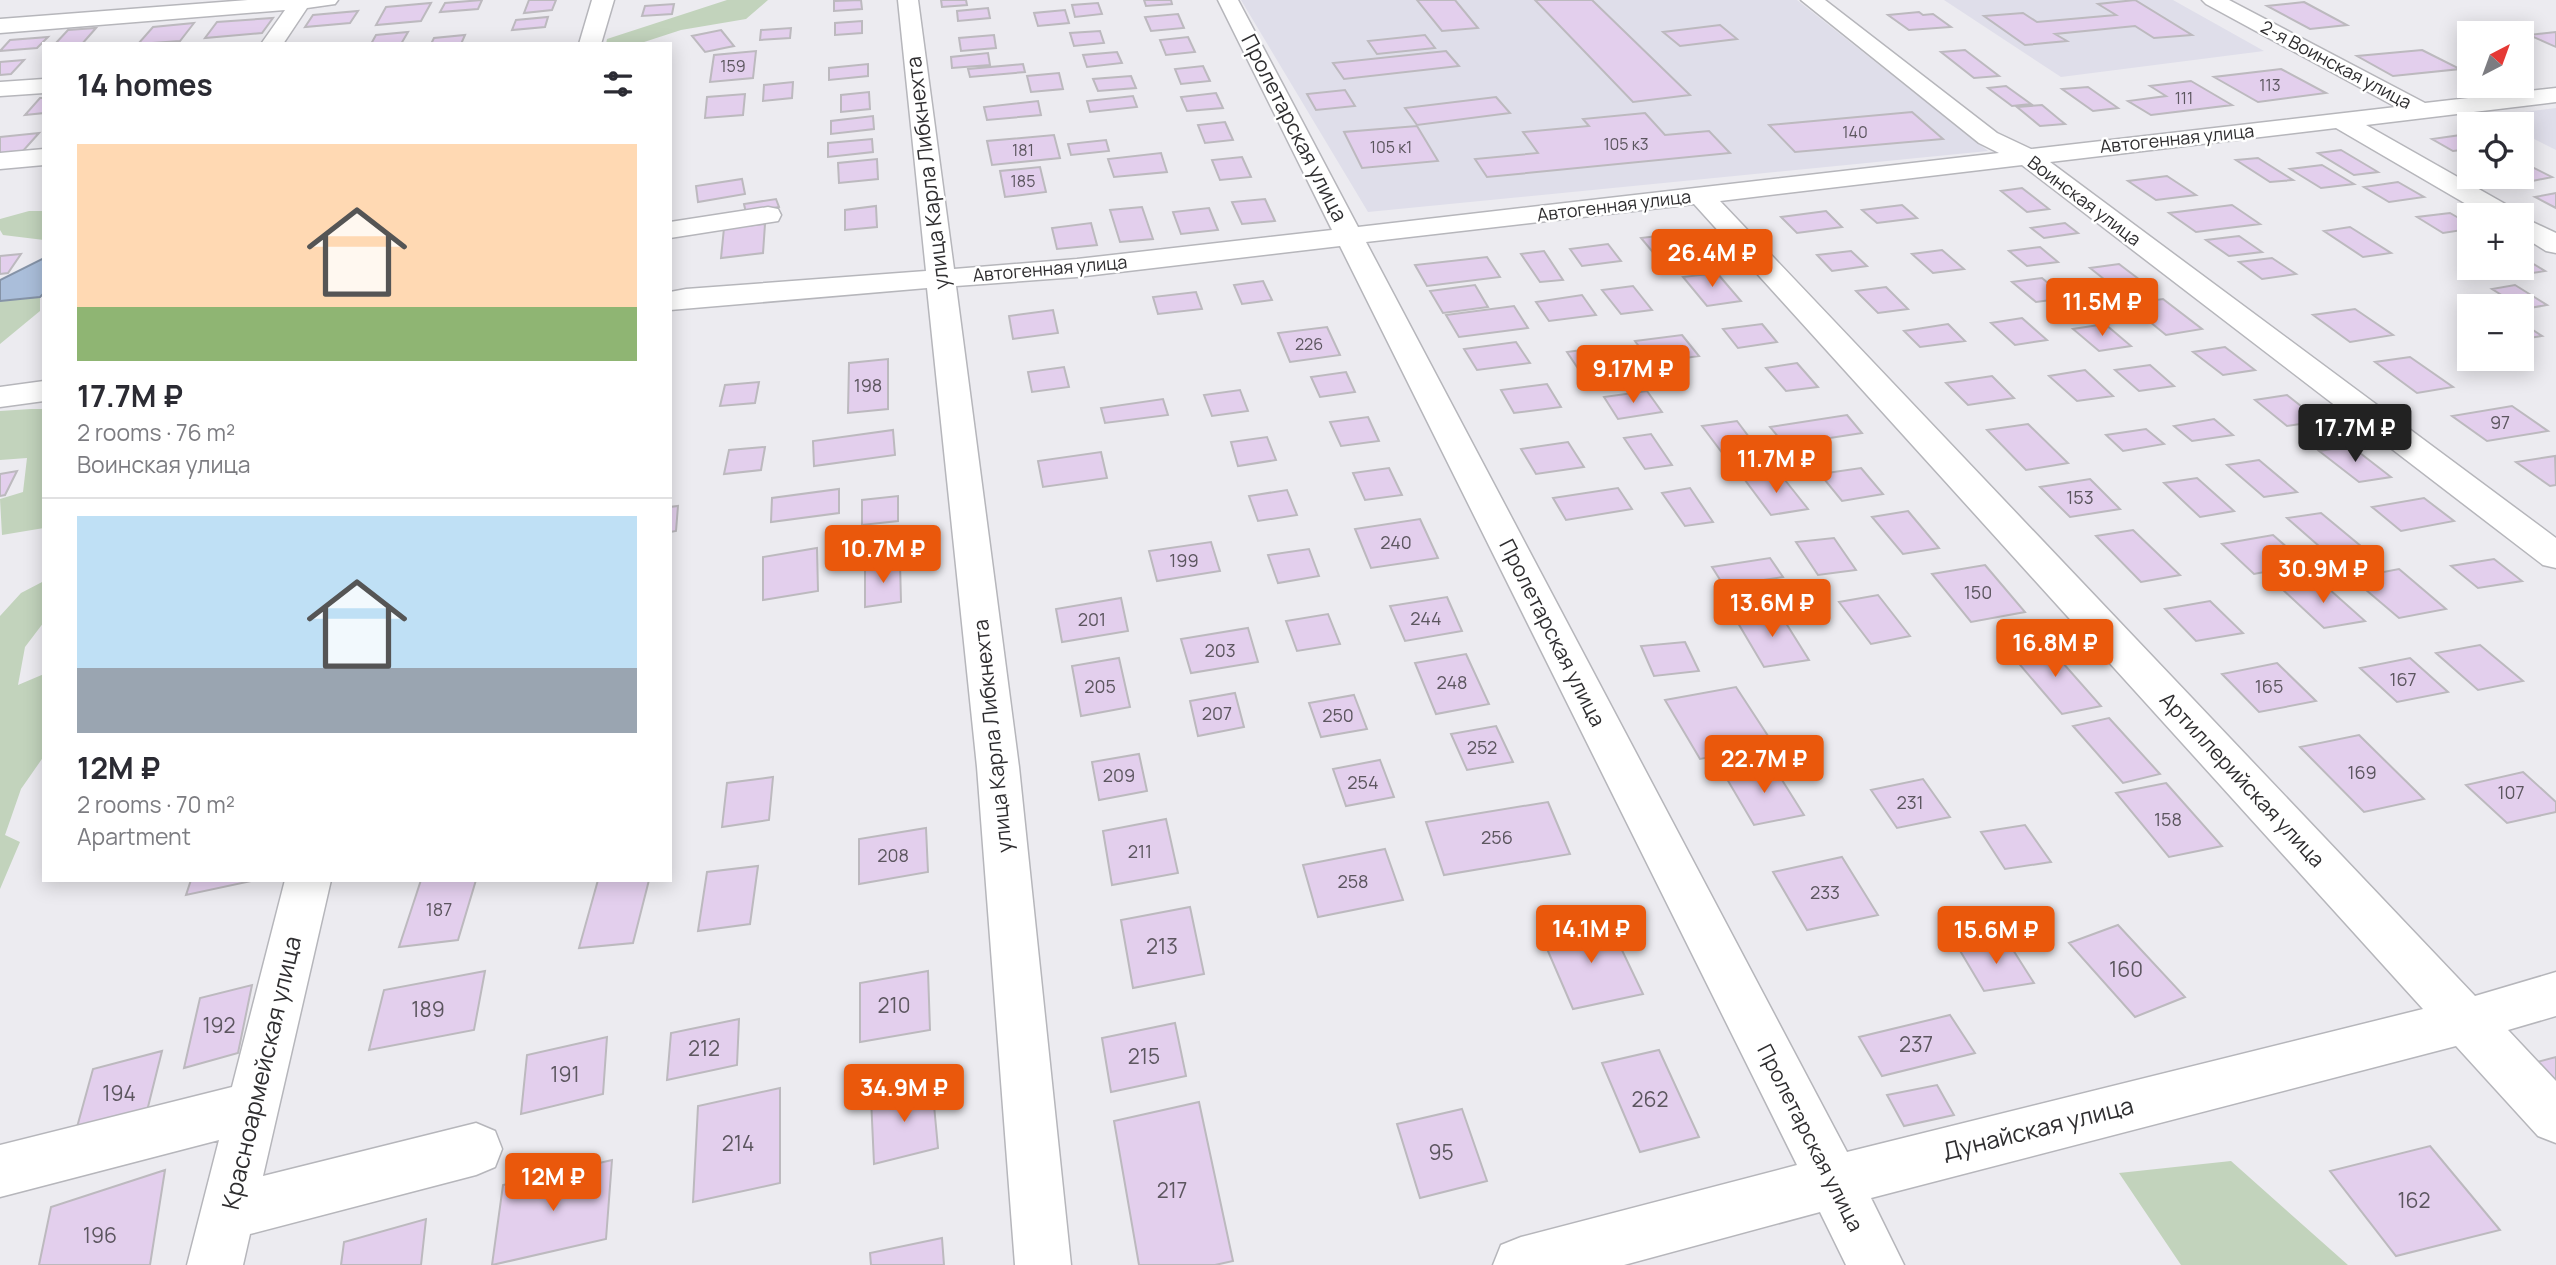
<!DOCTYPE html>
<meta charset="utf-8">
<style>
:root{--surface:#fff;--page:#f2f2f3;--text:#2b2b33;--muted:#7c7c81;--line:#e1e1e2;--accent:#ea580c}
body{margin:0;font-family:Manrope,sans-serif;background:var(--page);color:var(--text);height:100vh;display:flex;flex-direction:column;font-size:26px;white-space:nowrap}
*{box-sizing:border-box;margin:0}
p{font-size:23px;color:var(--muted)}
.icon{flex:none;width:38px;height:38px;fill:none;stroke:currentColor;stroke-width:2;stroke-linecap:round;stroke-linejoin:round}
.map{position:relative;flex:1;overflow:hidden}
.panel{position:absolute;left:42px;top:42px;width:630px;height:840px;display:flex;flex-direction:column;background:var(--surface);border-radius:0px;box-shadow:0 4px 18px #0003}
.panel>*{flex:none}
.needle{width:46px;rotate:41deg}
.tools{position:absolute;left:2457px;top:21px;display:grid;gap:14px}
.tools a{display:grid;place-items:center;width:77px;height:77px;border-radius:0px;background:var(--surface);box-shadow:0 4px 18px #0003;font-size:35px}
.price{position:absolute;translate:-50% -60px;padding:0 16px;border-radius:7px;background:var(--accent);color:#fff;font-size:23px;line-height:46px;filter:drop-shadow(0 2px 4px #0008)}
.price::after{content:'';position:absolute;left:50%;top:42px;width:21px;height:16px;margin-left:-10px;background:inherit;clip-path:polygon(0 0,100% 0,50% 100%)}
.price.selected{background:#222;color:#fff}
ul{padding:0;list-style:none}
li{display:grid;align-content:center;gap:14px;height:371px;padding:0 35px}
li+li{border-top:2px solid var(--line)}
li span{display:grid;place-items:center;height:217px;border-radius:0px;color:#555}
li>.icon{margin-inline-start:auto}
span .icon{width:126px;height:126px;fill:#fffc;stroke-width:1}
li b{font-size:30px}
h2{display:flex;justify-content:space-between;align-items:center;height:84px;padding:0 35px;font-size:30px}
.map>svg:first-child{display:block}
</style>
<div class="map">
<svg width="2556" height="1265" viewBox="0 0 2556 1265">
<rect width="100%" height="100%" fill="#ecebf0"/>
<path fill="#dfdeea" d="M1241 0H1797L1988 151 1368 212Z
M1944 0H2173L2264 51 2061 77Z
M2556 108V150L2522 133V124H2503L2486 117Z"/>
<path fill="#c2d3bc" d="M727 0H768L746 19 681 30 638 44H606L607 39Z
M29 211H44V240L3 235 0 230V219Z
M40 297V311L0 344V301Z
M31 409H44V528L2 535 0 499 23 492 27 458 0 460V411Z
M44 581V622L25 647 18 685 44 674V756L21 789 5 835 20 842 0 889V616L21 593Z
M2231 1161 2348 1265H2181L2119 1173Z"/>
<path fill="#aabeda" stroke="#8593a7" stroke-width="2" d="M44 258V293L40 297 0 301V280Z"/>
<path fill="#e3cfed" stroke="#bcb9be" stroke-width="2" d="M482 0 478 9 440 12 445 3Z
M529 0H556L552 10 524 13Z
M861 0 862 9 834 11V1Z
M941 0H966L967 5 942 7Z
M1144 0H1171L1172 4 1146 6Z
M1417 0H1455L1478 28 1442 31Z
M1535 0H1592L1690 95 1633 102Z
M2135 0 2192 35 2154 38 2135 26 2055 34 2067 41 2025 45 1984 16 2023 13 2037 22 2116 15 2098 4Z
M2304 2 2347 25 2310 29 2267 6Z
M431 3 421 21 376 25 386 7Z
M1098 3 1102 14 1075 17 1072 5Z
M674 4 672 14 642 16 645 6Z
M988 8 990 18 958 21 957 11Z
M1065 10 1069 23 1038 26 1034 13Z
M358 11 350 23 305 27 313 15Z
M1919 12 1923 15 1933 14 1951 27 1909 30 1888 15Z
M1178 14 1184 28 1151 31 1145 17Z
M548 17 545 27 512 30 516 20Z
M273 18 262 33 205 38 217 22Z
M862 21V33L835 35V23Z
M194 23 180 41 138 44 153 27Z
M1720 25 1737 39 1680 46 1663 32Z
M96 28 82 44H55L68 30Z
M791 28 790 38 760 40 761 30Z
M721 30 734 46 705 52 692 36Z
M1100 31 1104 43 1074 46 1070 33Z
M408 32 401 44H371L376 35Z
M2556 32V47L2529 35Z
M465 35 461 44H431L434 38Z
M994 35 996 48 961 51 959 38Z
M1425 35 1435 48 1377 54 1368 41Z
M48 37 37 48 0 51 10 40Z
M1188 37 1195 52 1166 55 1160 40Z
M1965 50 1999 76 1974 78 1941 52Z
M2422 50 2460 69 2393 76 2357 56Z
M756 51 753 78 710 82 714 55Z
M1446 51 1459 66 1344 79 1333 63Z
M1117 52 1122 63 1087 67 1083 55Z
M988 53 990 65 952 68 951 57Z
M24 60 11 74 0 75V62Z
M868 64V76L829 80V68Z
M1023 64 1025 72 970 77 968 69Z
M1203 66 1210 81 1181 84 1175 69Z
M2281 69 2326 93 2258 102 2214 77Z
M1059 73 1063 89 1031 92 1027 76Z
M1131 76 1136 88 1098 91 1093 79Z
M2191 81 2232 105 2151 115 2128 101 2166 96 2150 86Z
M793 82 792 98 763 101 764 85Z
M2006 86 2031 104 2012 106 1988 88Z
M2088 87 2118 108 2093 111 2062 89Z
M1345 90 1355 106 1316 110 1307 94Z
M869 92 870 109 841 112V95Z
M1216 93 1223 108 1187 111 1181 97Z
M745 94 743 115 705 118 707 97Z
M1133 96 1137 107 1090 112 1087 101Z
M1496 97 1510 113 1417 125 1405 108Z
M40 98H44V113L25 115Z
M1038 101 1041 115 987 120 984 107Z
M2042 105 2060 120 2065 124 2040 126 2017 107Z
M1912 112 1943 139 1795 152 1769 125Z
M1645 113 1665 135 1709 131 1730 153 1487 177 1475 159 1538 153 1523 132 1589 126 1583 119Z
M873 116 874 129 831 134V121Z
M1225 122 1233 140 1205 143 1198 125Z
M1417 126 1438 161 1362 168 1344 132Z
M39 133 22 152 0 154V137Z
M2468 134 2469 149 2453 151 2432 139Z
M1054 135 1060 158 992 165 987 141Z
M872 139 873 152 828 157V143Z
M1106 140 1109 151 1071 155 1068 144Z
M2341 150 2378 172 2354 175 2318 153Z
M1161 153 1167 172 1114 177 1108 159Z
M1242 157 1251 177 1220 180 1212 160Z
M2258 158 2293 180 2270 182 2236 160Z
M877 159 878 179 839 183 838 163Z
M2522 162 2552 177 2513 185 2497 177H2522Z
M2322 165 2354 184 2321 188 2290 169Z
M1040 167 1046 192 1005 197 1000 171Z
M2167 176 2196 195 2156 200 2128 181Z
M742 179 745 194 698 202 696 186Z
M2398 182 2424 197 2389 202 2364 187Z
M2022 188 2049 209 2027 212 2001 191Z
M2556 193V208L2535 197Z
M776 199 779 207 746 213 744 204Z
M1265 199 1275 221 1242 224 1232 202Z
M1902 205 1917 218 1877 223 1862 210Z
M2232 205 2260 224 2196 232 2169 213Z
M876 206 877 227 845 230V210Z
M1142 207 1153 239 1120 242 1110 210Z
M1209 208 1218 230 1181 234 1173 212Z
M1826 211 1842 227 1797 233 1781 217Z
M2450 213 2469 224V229L2443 233 2417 217Z
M1091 223 1097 245 1057 249 1052 228Z
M2065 223 2078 233 2044 238 2031 228Z
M765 224 763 253 721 258 724 228Z
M2350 227 2391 253 2363 257 2324 231Z
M1682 233 1698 250 1656 256 1641 238Z
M2239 236 2262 252 2229 256 2206 240Z
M1608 244 1621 261 1582 266 1570 249Z
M2040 247 2058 262 2027 266 2009 251Z
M1942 250 1964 269 1933 273 1912 254Z
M1544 251 1563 280 1540 282 1521 254Z
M1851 251 1867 266 1832 271 1817 255Z
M21 254 8 273 0 274V256Z
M1487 257 1500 277 1427 286 1415 265Z
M2522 257 2545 271 2507 277 2493 268H2522Z
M2272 258 2296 274 2262 279 2239 262Z
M2119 264 2144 283 2114 287 2090 268Z
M1717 273 1741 301 1707 306 1683 277Z
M2042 278 2066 298 2036 302 2012 282Z
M1263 281 1272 300 1242 304 1234 285Z
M1475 285 1488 307 1443 313 1430 291Z
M2515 285 2547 305 2524 309 2492 289Z
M1633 286 1652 310 1621 314 1602 290Z
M1886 287 1908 309 1878 313 1856 291Z
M1196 292 1202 309 1158 314 1153 297Z
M1582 295 1596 315 1549 321 1536 302Z
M2163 299 2202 329 2166 335 2128 304Z
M1514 306 1528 328 1459 337 1446 315Z
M2355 309 2393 335 2350 342 2313 315Z
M1053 310 1058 333 1013 339 1009 316Z
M2022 318 2047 340 2015 345 1991 323Z
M2522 323 2542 336 2522 339Z
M1762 324 1777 342 1738 348 1723 329Z
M1948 324 1965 341 1920 347 1904 331Z
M2105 324 2131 346 2099 351 2073 329Z
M1327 327 1340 355 1290 362 1278 333Z
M1682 335 1699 356 1651 363 1635 341Z
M1516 342 1530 363 1477 370 1464 349Z
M1611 346 1626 367 1581 373 1567 352Z
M2225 347 2255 370 2223 375 2193 352Z
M2410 357 2453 387 2417 393 2375 362Z
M888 359V409L848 413 849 363Z
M1797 363 1818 387 1786 391 1766 368Z
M2150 365 2174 386 2139 391 2115 370Z
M1064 367 1069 387 1032 392 1028 372Z
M2085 370 2113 396 2077 401 2049 376Z
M1346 372 1355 392 1320 397 1311 377Z
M1992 376 2014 398 1968 405 1946 383Z
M759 382 755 403 720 406 725 385Z
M1547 384 1561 407 1514 413 1501 390Z
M1240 390 1248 411 1212 416 1204 395Z
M1647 391 1662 412 1618 419 1604 397Z
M2287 395 2320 421 2287 426 2255 400Z
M1163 399 1168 415 1105 423 1101 408Z
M2512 406 2548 431 2487 441 2452 416Z
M1847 415 1862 433 1785 445 1770 427Z
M1368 417 1379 441 1341 446 1330 422Z
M2214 419 2233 435 2192 441 2174 426Z
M1737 421 1761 453 1726 458 1702 426Z
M2028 424 2068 463 2026 470 1987 430Z
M2146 429 2164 444 2123 451 2106 435Z
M893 430 895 455 814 466 813 441Z
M1651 434 1672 465 1645 469 1624 438Z
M1267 437 1276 460 1238 466 1231 442Z
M1568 442 1584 467 1536 474 1521 449Z
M2351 446 2391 477 2359 482 2319 451Z
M765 447 761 470 724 474 729 450Z
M1101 452 1107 478 1043 487 1038 461Z
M2555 456 2556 485 2550 486 2516 462Z
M2259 460 2297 492 2264 497 2227 465Z
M1389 468 1402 495 1365 500 1353 473Z
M1861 468 1883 494 1842 501 1820 474Z
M17 471 5 495 0 496V474Z
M1781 475 1808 509 1771 515 1745 480Z
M2197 478 2234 511 2200 517 2164 483Z
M2090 479 2120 509 2070 517 2040 487Z
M1618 488 1632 509 1566 520 1553 498Z
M1690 488 1713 522 1685 526 1662 493Z
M839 489V513L771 522 772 498Z
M1287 490 1297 515 1258 521 1249 496Z
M898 496V521L862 525V500Z
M2424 498 2454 521 2401 531 2372 507Z
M678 506 676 531 670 532V507Z
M1908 511 1939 548 1903 554 1872 517Z
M2321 513 2362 547 2328 554 2287 518Z
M1420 519 1438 558 1371 568 1355 529Z
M2133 530 2180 575 2141 582 2096 536Z
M2273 535 2306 564 2254 574 2222 544Z
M1834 538 1856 570 1818 575 1796 542Z
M1211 542 1220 571 1157 581 1149 551Z
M817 548 818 591 763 600V557Z
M1309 549 1319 576 1278 583 1268 555Z
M1770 558 1783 577 1724 586 1712 567Z
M2494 559 2522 581 2478 588 2451 566Z
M900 562 901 602 865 607V567Z
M1985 565 2025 612 1971 622 1932 574Z
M2399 569 2446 609 2399 618 2352 578Z
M2320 581 2365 621 2324 628 2281 588Z
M1878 595 1910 636 1871 644 1839 602Z
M1447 597 1462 631 1405 641 1390 606Z
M1121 598 1128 631 1062 642 1056 609Z
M2210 601 2243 633 2196 641 2165 609Z
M1779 612 1809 660 1764 667 1735 618Z
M1328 614 1340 644 1297 651 1286 621Z
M1248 628 1258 662 1191 673 1181 639Z
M1685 642 1699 671 1654 676 1641 646Z
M2047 645 2101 706 2062 714 2009 652Z
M2480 645 2523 681 2478 690 2436 653Z
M1466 654 1489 704 1436 714 1415 663Z
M1119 658 1130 707 1081 716 1072 666Z
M2410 658 2448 692 2397 702 2360 668Z
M2277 663 2316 701 2259 712 2222 674Z
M1736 687 1774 745 1700 759 1665 700Z
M1235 693 1244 727 1198 736 1190 701Z
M1354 695 1367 729 1321 737 1309 703Z
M2109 718 2160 774 2123 783 2073 726Z
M1496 726 1513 762 1467 770 1451 734Z
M2359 735 2424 799 2364 812 2300 747Z
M1139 754 1147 791 1099 800 1092 762Z
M1380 760 1394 797 1346 806 1333 769Z
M1772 764 1804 815 1754 825 1724 774Z
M2523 772 2556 802V812L2507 823 2466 785Z
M773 777 769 820 722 827 727 783Z
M1923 779 1950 817 1897 828 1871 790Z
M2166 783 2222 846 2169 857 2116 793Z
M1548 802 1570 854 1444 875 1426 822Z
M1166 819 1178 873 1112 885 1103 831Z
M2025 825 2051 862 2005 869 1981 832Z
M926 828 928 872 859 884V839Z
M1385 849 1403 900 1318 917 1303 865Z
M1842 857 1878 915 1807 930 1773 872Z
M758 866 750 924 698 931 707 872Z
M191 880H256L186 895Z
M421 880H476L458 940 399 947Z
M598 880H649L633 943 579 948Z
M1190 907 1204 974 1133 988 1121 920Z
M1608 921 1643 994 1573 1009 1541 935Z
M2118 925 2185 997 2135 1017 2069 943Z
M2008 942 2034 983 1984 991 1959 949Z
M485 971 474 1030 369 1050 384 990Z
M928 971 930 1030 860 1042V983Z
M252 985 238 1053 184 1068 200 998Z
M1950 1015 1975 1053 1882 1076 1859 1037Z
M739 1019 737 1065 667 1080 671 1033Z
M1175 1023 1186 1076 1111 1092 1102 1038Z
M607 1037 603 1094 521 1114 527 1055Z
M1659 1050 1699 1137 1640 1152 1602 1063Z
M162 1051 145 1119 74 1138 93 1069Z
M2556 1057V1082L2537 1062Z
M932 1084 938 1148 874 1164 871 1098Z
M1937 1085 1954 1115 1904 1126 1887 1095Z
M780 1088V1183L693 1202 698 1106Z
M1199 1102 1233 1261 1215 1265H1139L1114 1121Z
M1462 1109 1487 1181 1420 1198 1397 1124Z
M2430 1146 2500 1230 2396 1256 2330 1171Z
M612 1160 606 1239 492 1265 503 1185Z
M165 1170 150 1265H39L51 1207Z
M426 1219 421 1265H341L344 1242Z
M942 1238 944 1265H871L870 1253Z"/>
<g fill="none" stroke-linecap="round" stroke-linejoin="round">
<defs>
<path id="minor" d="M248 0H338L335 4 307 8 283 44H261L285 10 0 33V19Z
M592 0H614L601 44H579Z
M898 0H918L954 269 1077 259 1332 230 1218 0H1238L1358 227 1999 153 1979 143 1801 0H1825L1997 133 2031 149 2396 107 2206 4 2202 0H2229L2425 103 2556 88V102L2366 125 2514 209 2517 215H2485L2336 128 2050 162 2556 538V568L2543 565 2022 165 1720 201 2475 996 2556 972V1016L2508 1030 2556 1081V1143L2538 1136 2456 1046 1871 1198 1904 1265H1846L1820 1212 1624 1265H1493L1501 1245 1521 1237 1797 1165 1340 246 1077 277 956 286 1019 767 1071 1265H1015L977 767 927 288 670 310V292L686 289 926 271ZM1694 204 2423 1009 1847 1152 1366 242Z
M44 79V93L0 96V82Z
M44 149V165L0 169V153Z
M768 207 778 209 781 215 778 221 670 238V222Z
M2522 217 2556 233V253L2546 251 2522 236Z
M44 381V401L0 407V387Z
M285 880H331L263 1176 476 1123 495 1131 502 1149 495 1167 476 1175 250 1234 243 1265H187L219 1140 0 1197V1145L232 1087Z"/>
</defs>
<use href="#minor" stroke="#b6b6bb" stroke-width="3"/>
<use href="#minor" fill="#fff" fill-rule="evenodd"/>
</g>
<g text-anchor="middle" stroke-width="5" stroke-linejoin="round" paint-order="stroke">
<g font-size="16" fill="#5c565f">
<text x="733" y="72">159</text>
<text x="2270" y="91">113</text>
<text x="2184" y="104">111</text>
<text x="1855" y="138">140</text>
<text x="1626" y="150">105 к3</text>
<text x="1391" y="153">105 к1</text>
<text x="1023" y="156">181</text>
<text x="1023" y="187">185</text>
<text x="1309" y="350">226</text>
</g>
<g font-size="18" fill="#2f2e30" stroke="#fff">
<text transform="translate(2336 65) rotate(28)" y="6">2-я Воинская улица</text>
<text transform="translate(2177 139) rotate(-6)" y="6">Автогенная улица</text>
<text transform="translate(2084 201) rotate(37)" y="6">Воинская улица</text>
<text transform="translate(1614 206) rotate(-7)" y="6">Автогенная улица</text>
<text transform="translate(1050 269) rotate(-5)" y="6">Автогенная улица</text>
</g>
<g font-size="18" fill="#5c565f">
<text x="868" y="392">198</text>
<text x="2500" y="429">97</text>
<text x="2080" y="504">153</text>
<text x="1396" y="549">240</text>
<text x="1184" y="567">199</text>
<text x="1978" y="599">150</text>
<text x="1426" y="625">244</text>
<text x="1092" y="626">201</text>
<text x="1220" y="657">203</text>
<text x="2403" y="686">167</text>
<text x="1452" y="689">248</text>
<text x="1100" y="693">205</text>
<text x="2269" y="693">165</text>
<text x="1217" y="720">207</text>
<text x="1338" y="722">250</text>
<text x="1482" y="754">252</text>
<text x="2362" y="779">169</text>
<text x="1119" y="782">209</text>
<text x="1363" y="789">254</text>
<text x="2511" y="799">107</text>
<text x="1910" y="809">231</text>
<text x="2168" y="826">158</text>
<text x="1497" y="844">256</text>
<text x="1140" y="858">211</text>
<text x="893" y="862">208</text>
<text x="1353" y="888">258</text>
<text x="1825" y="899">233</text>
<text x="439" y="916">187</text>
</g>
<g font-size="21" fill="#2f2e30" stroke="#fff">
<text transform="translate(1294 128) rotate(63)" y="7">Пролетарская улица</text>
<text transform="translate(928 173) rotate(-97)" y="7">улица Карла Либкнехта</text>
<text transform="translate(1552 633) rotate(63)" y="7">Пролетарская улица</text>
<text transform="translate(993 736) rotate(-96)" y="7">улица Карла Либкнехта</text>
<text transform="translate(2242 780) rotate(47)" y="7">Артиллерийская улица</text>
<text transform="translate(1810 1138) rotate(63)" y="7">Пролетарская улица</text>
</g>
<g font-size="21" fill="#5c565f">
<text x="1162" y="954">213</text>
<text x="2126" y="977">160</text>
<text x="894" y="1013">210</text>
<text x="428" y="1017">189</text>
<text x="219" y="1033">192</text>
<text x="1916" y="1052">237</text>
<text x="704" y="1056">212</text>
<text x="1144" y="1064">215</text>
<text x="565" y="1082">191</text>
<text x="119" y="1101">194</text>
<text x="1650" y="1107">262</text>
<text x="738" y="1151">214</text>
<text x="1441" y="1160">95</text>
<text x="1172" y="1198">217</text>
<text x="2414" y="1208">162</text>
<text x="100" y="1243">196</text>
</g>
<g font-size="24" fill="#2f2e30" stroke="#fff">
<text transform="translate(262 1073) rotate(-77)" y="8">Красноармейская улица</text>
<text transform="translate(2038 1129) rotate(-14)" y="8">Дунайская улица</text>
</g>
</g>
</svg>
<div class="tools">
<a><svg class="needle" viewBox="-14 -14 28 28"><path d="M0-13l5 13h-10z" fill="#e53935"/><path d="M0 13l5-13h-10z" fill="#7c7c81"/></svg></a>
<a><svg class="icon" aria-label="locate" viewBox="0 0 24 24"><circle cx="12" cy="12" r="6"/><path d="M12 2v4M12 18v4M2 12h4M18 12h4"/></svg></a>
<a>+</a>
<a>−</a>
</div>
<b class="price" style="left:1712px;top:289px">26.4M ₽</b>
<b class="price" style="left:2102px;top:338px">11.5M ₽</b>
<b class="price" style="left:1633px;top:405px">9.17M ₽</b>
<b class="price selected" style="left:2355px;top:464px">17.7M ₽</b>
<b class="price" style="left:1776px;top:495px">11.7M ₽</b>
<b class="price" style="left:883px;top:585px">10.7M ₽</b>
<b class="price" style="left:2323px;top:605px">30.9M ₽</b>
<b class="price" style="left:1772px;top:639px">13.6M ₽</b>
<b class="price" style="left:2055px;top:679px">16.8M ₽</b>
<b class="price" style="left:1764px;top:795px">22.7M ₽</b>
<b class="price" style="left:1591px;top:965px">14.1M ₽</b>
<b class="price" style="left:1996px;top:966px">15.6M ₽</b>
<b class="price" style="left:904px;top:1124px">34.9M ₽</b>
<b class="price" style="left:553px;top:1213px">12M ₽</b>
<section class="panel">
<h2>14 homes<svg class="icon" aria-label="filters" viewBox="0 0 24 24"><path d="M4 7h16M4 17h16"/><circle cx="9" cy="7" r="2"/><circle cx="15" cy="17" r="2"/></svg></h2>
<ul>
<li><span style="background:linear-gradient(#ffd9b3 75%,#8fb573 0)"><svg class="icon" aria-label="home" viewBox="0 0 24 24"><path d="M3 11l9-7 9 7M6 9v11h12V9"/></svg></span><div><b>17.7M ₽</b><p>2 rooms · 76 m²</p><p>Воинская улица</p></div></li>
<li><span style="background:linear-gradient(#bfe0f5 70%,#9aa5b1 0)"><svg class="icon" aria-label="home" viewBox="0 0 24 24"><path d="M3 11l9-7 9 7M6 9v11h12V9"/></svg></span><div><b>12M ₽</b><p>2 rooms · 70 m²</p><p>Apartment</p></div></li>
</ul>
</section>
</div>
